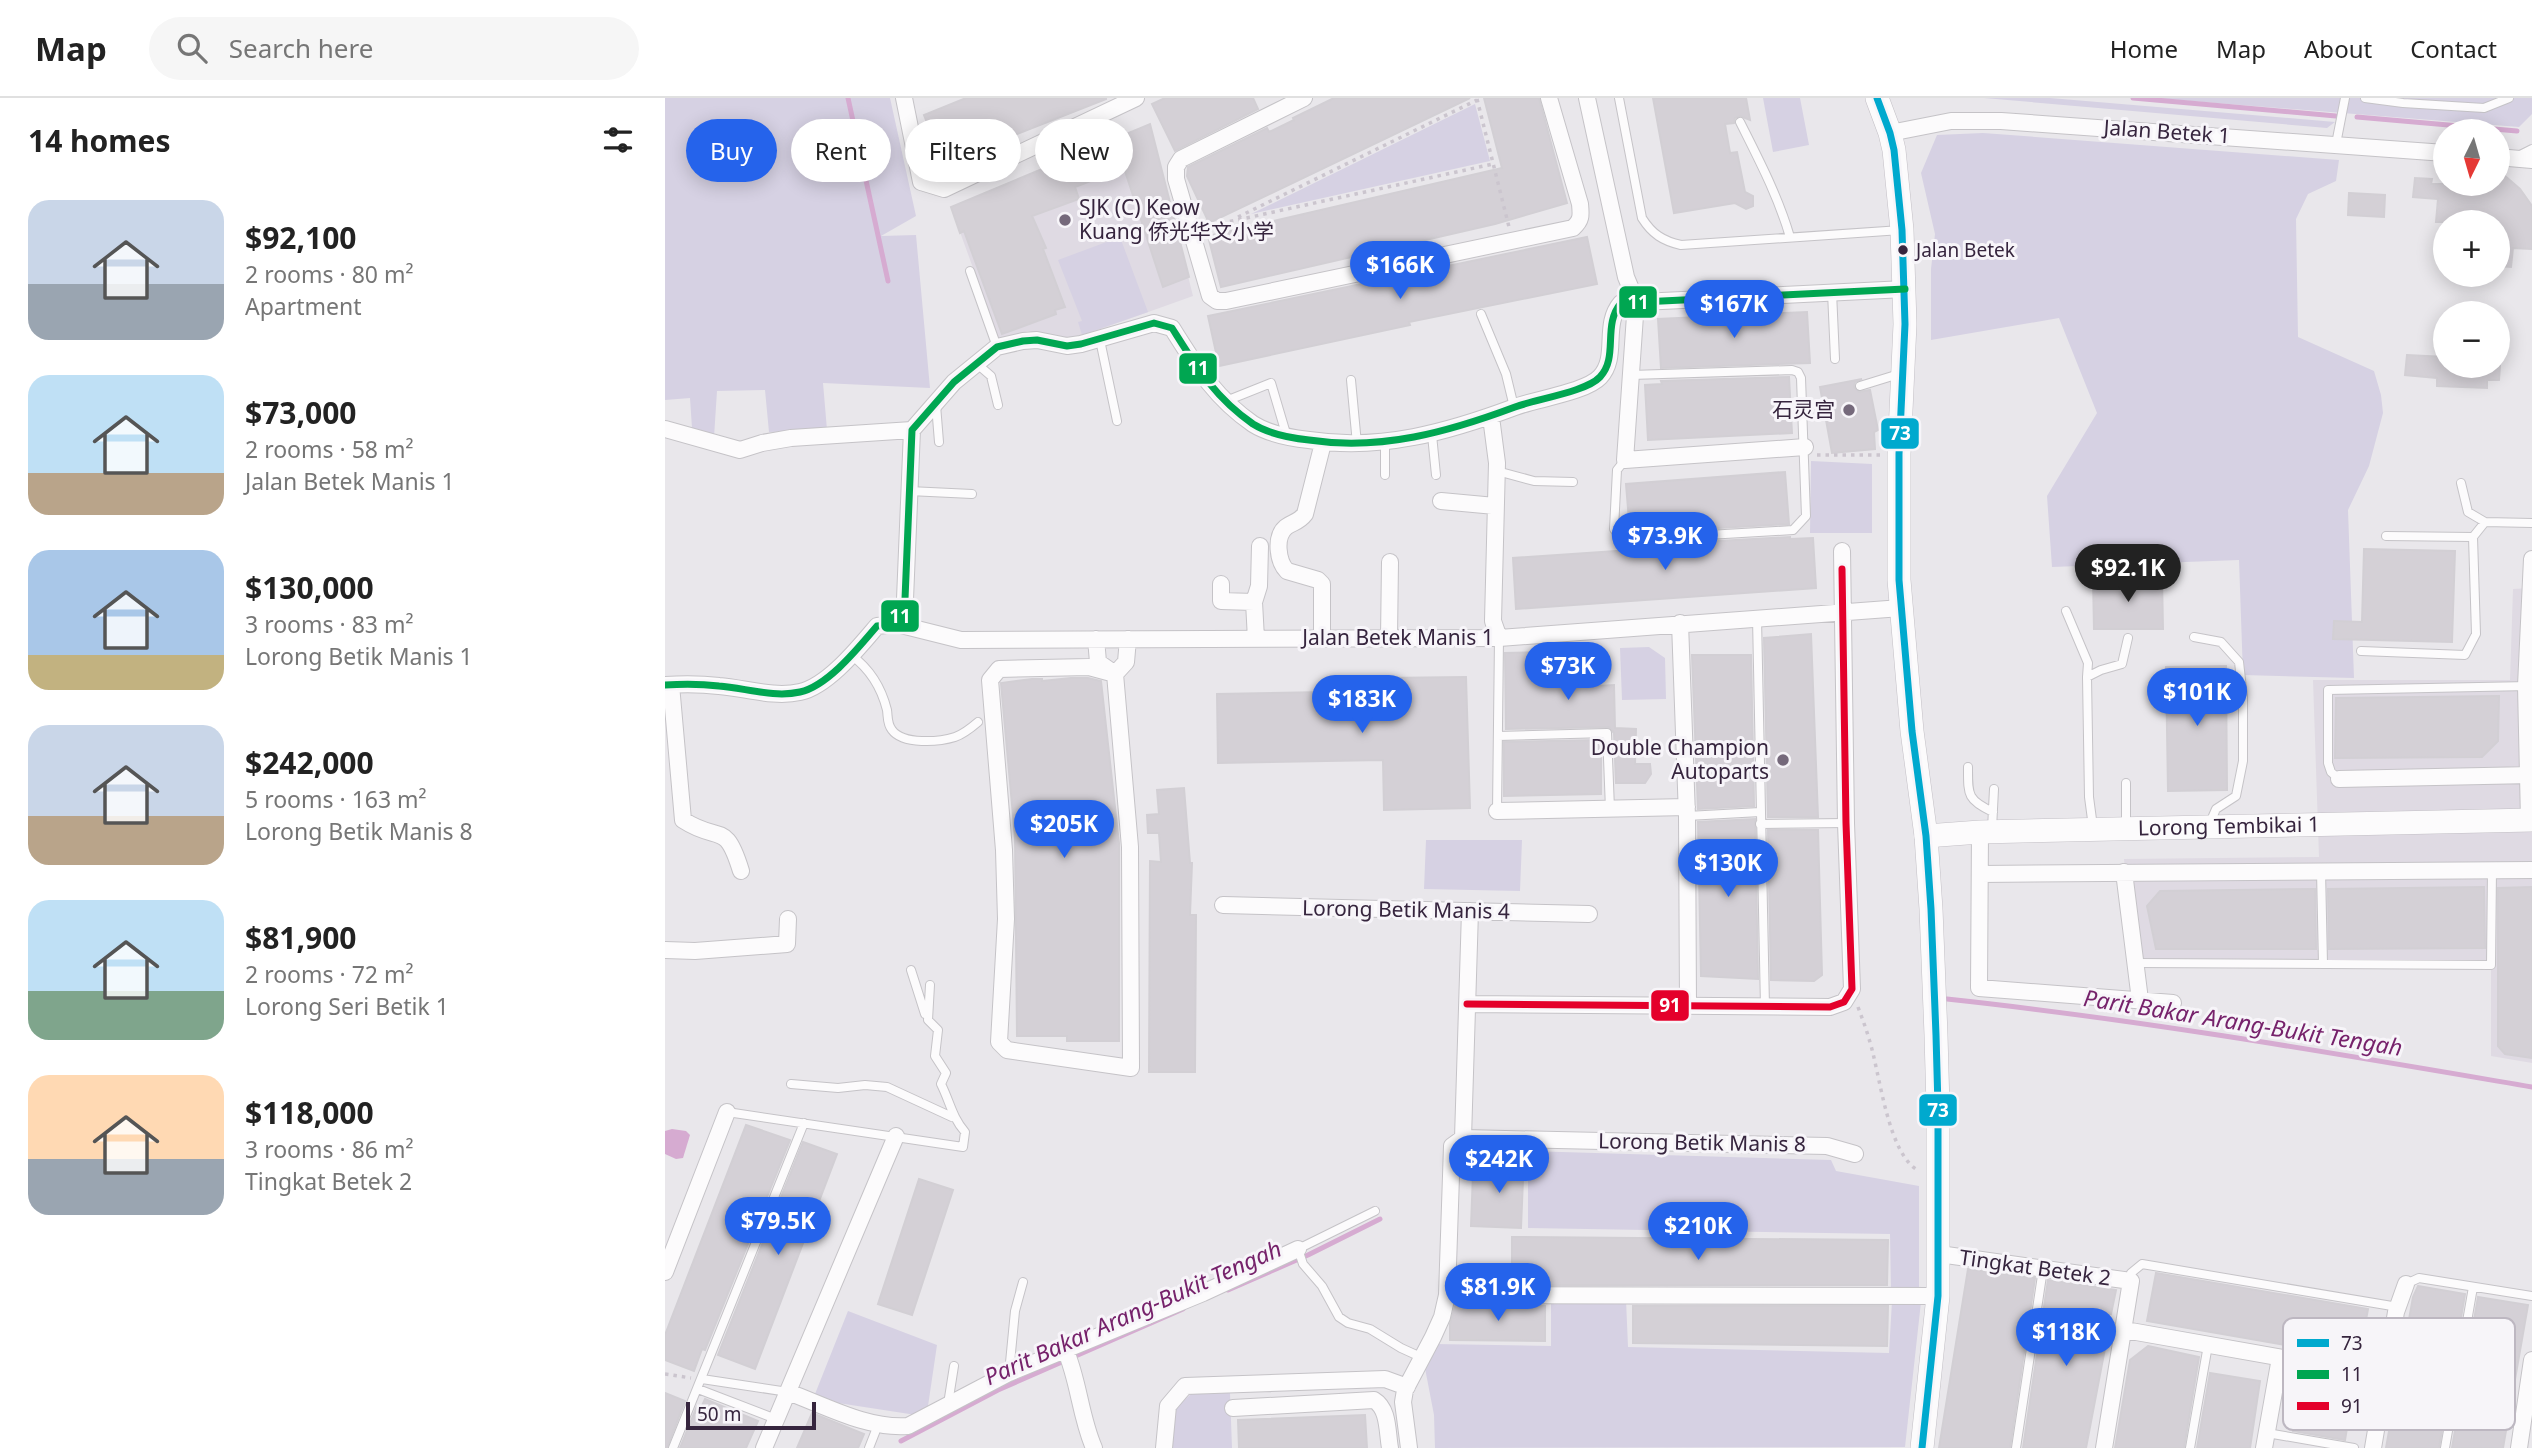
<!DOCTYPE html>
<meta charset="utf-8">
<style>
:root{--surface:#fff;--page:#f6f6f6;--text:#222;--muted:#767676;--line:#e0e0e0;--accent:#2563eb}
body{margin:0;font-family:"Noto Sans","Noto Sans SC",sans-serif;background:var(--page);color:var(--text);height:100vh;display:flex;flex-direction:column;font-size:26px;white-space:nowrap}
*{box-sizing:border-box;margin:0}
p{font-size:23px;color:var(--muted)}
.icon{flex:none;width:38px;height:38px;fill:none;stroke:currentColor;stroke-width:2;stroke-linecap:round;stroke-linejoin:round}
.map{position:relative;flex:1;overflow:hidden}
.panel{display:flex;flex-direction:column;background:var(--surface);width:665px}
.panel>*{flex:none}
.guide{position:absolute;left:21px;top:21px;width:665px;height:63px;display:flex;gap:14px}
.needle{width:46px;rotate:185deg}
.tools{position:absolute;left:1768px;top:21px;display:grid;gap:14px}
.tools a{display:grid;place-items:center;width:77px;height:77px;border-radius:50%;background:var(--surface);box-shadow:0 4px 18px #0003;font-size:35px}
.scale{position:absolute;left:21px;bottom:18px;width:130px;box-sizing:border-box;padding-left:7px;border:4px solid #36253e;border-top:0;font-size:19px;line-height:24px;white-space:nowrap;color:#36253e;-webkit-text-stroke:5px #f7f5f9;paint-order:stroke}
.price{position:absolute;translate:-50% -60px;padding:0 16px;border-radius:24px;background:var(--accent);color:#fff;font-size:23px;line-height:46px;filter:drop-shadow(0 2px 4px #0008)}
.price::after{content:'';position:absolute;left:50%;top:42px;width:21px;height:16px;margin-left:-10px;background:inherit;clip-path:polygon(0 0,100% 0,50% 100%)}
.price.current{background:#222;color:#fff}
ul{padding:0;list-style:none}
li{display:flex;align-items:center;gap:21px;height:175px;padding:0 28px}
li span{display:grid;place-items:center;flex:none;width:196px;height:140px;border-radius:21px;color:#555}
li>.icon{margin-inline-start:auto}
span .icon{width:84px;height:84px;fill:#fffc;stroke-width:1}
li b{font-size:30px}
h2{display:flex;justify-content:space-between;align-items:center;height:84px;padding:0 28px;font-size:30px}
.chip{padding:0 24px;border-radius:32px;background:var(--surface);box-shadow:0 4px 18px #0003;font-size:24px;line-height:63px}
.chip.current{background:var(--accent);color:#fff}
header{display:flex;align-items:center;gap:42px;box-sizing:border-box;height:98px;padding:0 35px;background:var(--surface);border-bottom:2px solid var(--line)}
header strong{font-size:33px}
nav{display:flex;gap:38px;margin-inline-start:auto;font-size:24px}
.search{width:490px;height:63px;background:var(--page);display:flex;align-items:center;gap:18px;box-sizing:border-box;padding:0 24px;border-radius:38px;color:var(--muted);font-size:26px}
main{display:flex;flex:1;min-height:0}
.map>svg:first-child{display:block}
</style>
<header>
<strong>Map</strong>
<div class="search"><svg class="icon" aria-label="search" viewBox="0 0 24 24"><circle cx="10" cy="10" r="6"/><path d="M15 15l6 6"/></svg>Search here</div>
<nav><a>Home</a><a>Map</a><a>About</a><a>Contact</a></nav>
</header>
<main>
<section class="panel">
<h2>14 homes<svg class="icon" aria-label="filters" viewBox="0 0 24 24"><path d="M4 7h16M4 17h16"/><circle cx="9" cy="7" r="2"/><circle cx="15" cy="17" r="2"/></svg></h2>
<ul>
<li><span style="background:linear-gradient(#c9d6e8 60%,#9aa5b1 0)"><svg class="icon" aria-label="home" viewBox="0 0 24 24"><path d="M3 11l9-7 9 7M6 9v11h12V9"/></svg></span><div><b>$92,100</b><p>2 rooms · 80 m²</p><p>Apartment</p></div></li>
<li><span style="background:linear-gradient(#bfe0f5 70%,#b9a48a 0)"><svg class="icon" aria-label="home" viewBox="0 0 24 24"><path d="M3 11l9-7 9 7M6 9v11h12V9"/></svg></span><div><b>$73,000</b><p>2 rooms · 58 m²</p><p>Jalan Betek Manis 1</p></div></li>
<li><span style="background:linear-gradient(#a9c7e8 75%,#c2b280 0)"><svg class="icon" aria-label="home" viewBox="0 0 24 24"><path d="M3 11l9-7 9 7M6 9v11h12V9"/></svg></span><div><b>$130,000</b><p>3 rooms · 83 m²</p><p>Lorong Betik Manis 1</p></div></li>
<li><span style="background:linear-gradient(#c9d6e8 65%,#b9a48a 0)"><svg class="icon" aria-label="home" viewBox="0 0 24 24"><path d="M3 11l9-7 9 7M6 9v11h12V9"/></svg></span><div><b>$242,000</b><p>5 rooms · 163 m²</p><p>Lorong Betik Manis 8</p></div></li>
<li><span style="background:linear-gradient(#bfe0f5 65%,#7fa58c 0)"><svg class="icon" aria-label="home" viewBox="0 0 24 24"><path d="M3 11l9-7 9 7M6 9v11h12V9"/></svg></span><div><b>$81,900</b><p>2 rooms · 72 m²</p><p>Lorong Seri Betik 1</p></div></li>
<li><span style="background:linear-gradient(#ffd9b3 60%,#9aa5b1 0)"><svg class="icon" aria-label="home" viewBox="0 0 24 24"><path d="M3 11l9-7 9 7M6 9v11h12V9"/></svg></span><div><b>$118,000</b><p>3 rooms · 86 m²</p><p>Tingkat Betek 2</p></div></li>
</ul>
</section>
<div class="map">
<svg width="1867" height="1350" viewBox="0 0 1867 1350">
<rect width="100%" height="100%" fill="#e9e7eb"/>
<path fill="#dfdae3" d="M485 26 528 198 405 242 363 233 334 242 286 109Z
M1867 490V965L1826 958V868L1470 865 1459 761 1654 759 1648 582H1845L1848 491Z"/>
<path fill="#d6d1e3" d="M0 0H225L251 118 216 138 251 137 265 290 158 285 162 332 104 334 100 292 52 293 49 339 27 330 25 300 0 302Z
M1098 0H1135L1144 47 1108 54Z
M1319 0H1385L1670 24 1662 30Z
M1488 0H1867V16L1854 29Z
M810 6 825 63 586 116Z
M1318 35 1674 62 1671 83 1643 96 1631 121 1633 239 1709 273 1716 297 1718 315 1704 368 1683 412 1689 580 1578 577 1574 462 1387 469 1382 398 1432 315 1394 220 1266 242V171L1270 136 1256 75 1272 37Z
M455 139 483 214 417 237 413 224 417 223 393 162Z
M1146 363 1207 366V435H1145Z
M984 549 1000 560 1001 601 957 602 955 550Z
M761 742H857L855 793 759 791Z
M863 1053 1166 1062 1171 1073 1254 1088V1192L1226 1193 1225 1136 863 1130Z
M886 1202H961L963 1249 1224 1255 1227 1203 1256 1204 1240 1349 770 1350 769 1317 759 1265 769 1246 886 1248Z
M183 1213 272 1247 263 1308 251 1317 173 1305 150 1296Z
M565 1295 567 1350H506L510 1311 526 1296Z"/>
<path fill="#d6abd1" d="M7 1031 21 1033 25 1037 18 1060 11 1061 0 1056V1033Z"/>
<g fill="none" stroke-linecap="round" stroke-linejoin="round">
<path stroke="#d6abd1" stroke-width="5" d="M183 0 223 183
M1468 0 1671 18
M1692 19 1852 33
M1282 901C1478 922 1673 956 1867 989
M563 1192 643 1157 715 1121
M236 1343 333 1292 518 1211"/>
</g>
<path fill="#d4d0d6" stroke="#d2cfd4" stroke-width="2" d="M301 0H441V1L278 65 259 17Z
M500 0H588L593 11 510 53 487 6Z
M669 0H805L544 125 522 78 523 69 602 30 604 34 629 22 628 20Z
M819 0H874L902 105 830 126 556 189 543 138 837 70Z
M988 0H1081L1085 22 1075 18 1070 20 1069 25 1060 26 1065 55 1072 54 1080 94 1088 98V108L1081 111 1070 105 1009 115Z
M485 26 524 179 498 189 459 70 410 89 414 101 367 118 381 150 378 151 400 209 390 212 391 216 337 236 299 133 295 135 286 109Z
M1832 71 1855 91 1867 108V151L1848 150 1846 169 1832 168V124H1771L1773 101 1748 99 1750 80 1767 81 1766 86H1832Z
M1684 95 1720 97 1719 119 1683 117Z
M922 139 932 186 744 224 745 227 554 268 543 218Z
M1142 214 1145 265 996 270 993 221Z
M1742 257 1780 259V268H1835L1834 282H1822V290L1772 288V280L1740 277Z
M1124 279 1127 335 983 342 980 287 997 286 996 283Z
M1197 281 1190 284 1189 289 1194 294 1205 292 1213 332 1209 334 1210 351 1167 355 1155 289Z
M1120 374 1124 426 965 435 961 386Z
M1125 439V441L1148 440 1151 490 851 511 848 460 966 452V448Z
M1699 451 1790 453 1787 544 1668 541 1669 523 1697 524Z
M1497 480 1498 531H1429L1428 481Z
M1146 536 1153 719H1103L1099 540Z
M934 553V588L949 587 950 630 971 631 970 666H985L986 676 980 685H951L949 635 944 629 841 631 840 555Z
M1027 557H1086L1089 708 1033 711Z
M1561 568 1562 692 1503 693 1501 569Z
M801 579 805 710 719 712 718 662 553 665 552 596 717 593V580Z
M406 580H423L436 583 454 745V943H402V938H352L350 740 336 585 367 581H377V583Z
M1834 598 1833 643 1817 659 1670 660 1671 600Z
M936 642V696L839 698V644Z
M519 690 525 765H527L525 817H531L530 974H484L485 763 496 764 494 735H483L482 717 494 716 492 692Z
M1090 721 1093 881 1036 878 1033 724Z
M1103 732H1153L1157 877 1149 883 1106 882Z
M1819 789 1820 850 1664 851 1663 791Z
M1867 789V960L1840 956 1833 948V790Z
M1650 791 1651 851H1491L1482 808 1495 793Z
M81 1027 125 1042 40 1252 37 1251 29 1273 0 1262V1237Z
M138 1044 172 1056 90 1271 53 1257Z
M859 1056 856 1130 806 1128 808 1075Z
M254 1081 288 1092 247 1217 213 1206Z
M847 1139 1223 1142 1222 1187H847Z
M1303 1171 1370 1180 1345 1350H1274Z
M1491 1175 1703 1211 1694 1260 1482 1223Z
M1383 1182 1451 1192 1446 1216 1415 1211 1411 1233 1442 1240 1421 1350H1358Z
M1753 1188 1800 1196 1774 1350H1721L1748 1199Z
M1813 1199 1863 1207 1838 1350H1787Z
M790 1208H880V1243L785 1242V1226Z
M968 1208H1223L1222 1248 968 1245Z
M1483 1248 1534 1259 1519 1350H1450L1465 1262Z
M1545 1275 1595 1283 1585 1350H1532Z
M1637 1279 1689 1288 1680 1342 1628 1333Z
M0 1295 20 1303 2 1350H0Z
M40 1301 93 1323 81 1350H15L32 1308 36 1310Z
M147 1315 199 1336 193 1350H132Z
M700 1317 702 1350H574L573 1322Z"/>
<g fill="none" stroke-linecap="round" stroke-linejoin="round">
<defs>
<path id="lane" d="M954 0 977 120C987 136 998 143 1016 147L1236 132
M1700 0 1738 5 1819 10 1844 0
M1075 24C1094 62 1113 98 1125 139
M1671 46 1680 0
M1853 58 1867 51
M305 173 332 249
M1167 194 1170 261
M816 216 841 276 849 309
M435 242 452 323
M311 265 326 278 333 307
M686 282 692 346
M1195 288 1234 276
M561 303 606 285 622 339
M271 307 274 344
M767 337 771 377
M960 362 952 372 949 431 958 442 1128 432 1141 418 1136 280 1133 274 1127 272 966 277
M832 373 869 383 908 384
M720 377V344
M1796 385 1803 414 1820 424
M244 393 307 396
M1721 438 1808 439
M1401 513 1423 565 1422 579
M1092 520 1100 909
M1529 539 1556 544 1574 564 1578 599V663L1571 698 1551 711 1544 727
M1696 553 1800 557 1811 536 1808 439 1820 424 1867 425
M186 557C205 571 216 588 222 612 223 619 222 626 227 632 238 647 274 644 290 639 299 636 306 630 313 624
M833 638 942 635 945 711
M1303 669C1303 697 1302 702 1328 714
M1674 681 1666 674 1663 665V592L1864 588
M832 713 834 540
M1022 718 1095 714
M1095 726 1181 725
M1461 728V685
M1428 729 1424 699 1422 579 1436 572 1457 566 1463 540
M1327 731 1329 691
M1656 773 1658 866
M1470 865 1826 867 1827 772
M246 872 260 916
M126 986 173 990 200 987 222 989 287 1019
M62 1014 298 1049 300 1034C287 1019 285 1004 276 986L281 975 270 958 273 932 263 922 265 887
M710 1113 633 1151 638 1166 657 1188 674 1219 683 1225 705 1231 736 1250 758 1260
M1466 1183V1175L1477 1166 1733 1209
M1741 1186 1754 1180 1867 1198
M344 1275 350 1213 358 1184
M37 1281 123 1294
M33 1291 111 1321
M283 1306 289 1268
M1602 1335 1689 1350
M8 1350 139 1025
M204 1350 213 1327
M1351 1350 1378 1171
M1525 1350 1543 1247
M1780 1350 1808 1189"/>
<path id="street" d="M239 0 256 84 279 91 471 0
M639 0 516 61 511 69V81L545 198 552 203H561L908 130C917 122 916 117 915 106L884 0
M922 0 961 179 971 203 960 362 1140 349
M1225 35 1286 23H1336L1780 55
M1832 59 1867 62
M826 319 832 365 828 523 834 540
M0 331 75 352 97 345 126 340 247 332
M776 403 830 408
M556 486V503L589 504
M1015 525 1022 718 1023 908
M232 526 296 542 834 540 1236 510
M657 540V486L653 482 622 473C613 464 609 439 621 429 628 424 634 424 640 416L658 345
M724 540 725 464
M431 541 433 564 450 576 461 564 463 541
M591 541 589 504 594 488 595 448
M424 569 450 576 465 749 466 970 342 952 334 944 341 821 339 752 325 582 334 571Z
M0 587C17 586 37 586 54 588 80 590 109 600 135 594 163 588 194 549 212 528L232 526 240 501 247 332 289 284 332 249 358 243 372 242 402 248 416 246 489 225 507 230C531 268 549 299 588 326 604 336 625 340 644 342 716 353 783 334 850 309 871 301 921 294 935 279 954 259 937 227 956 205L1240 191
M6 587 18 722C55 746 60 721 76 773
M1674 681 1867 677
M832 713 1022 709
M1864 722 1861 588 1867 461
M1315 734 1314 890 1508 905
M1459 774 1475 902
M1315 776 1867 772
M558 807 924 816
M0 852 30 853 122 846 123 821
M802 906 1165 909 1179 904 1187 891 1181 725 1177 453
M798 1040 1162 1048 1190 1056
M798 1040 805 813
M1274 1156 1466 1183 1439 1350
M0 1174 62 1014
M782 1197 1273 1198
M1460 1232 1720 1278
M400 1251C414 1283 415 1318 429 1350
M123 1294C161 1308 202 1331 243 1328L344 1275 538 1195 633 1151
M568 1310 709 1302C724 1311 722 1334 725 1350
M99 1350 231 1038
M499 1350 503 1308 520 1288 720 1281 742 1289
M744 1350 738 1304 740 1292 768 1239 777 1219 782 1197 787 1048 798 1040
M1599 1350 1615 1260
M1708 1350 1731 1214 1741 1186
M1854 1350 1867 1262"/>
<g id="secondary">
<path d="M1212 0 1225 35 1229 52 1237 132 1240 226 1234 356V482L1247 633 1261 738 1266 811 1271 937 1273 1009V1198L1257 1350"/>
<path id="s1" d="M1261 738 1315 734 1867 722"/>
</g>
</defs>
<use href="#lane" stroke="#c5c3c7" stroke-width="10"/>
<use href="#street" stroke="#c5c3c7" stroke-width="18"/>
<use href="#secondary" stroke="#c2bfc5" stroke-width="24"/>
<path stroke="#cbc5ce" stroke-width="3.5" stroke-dasharray="3.5 5" stroke-linecap="butt" d="M812 1 844 129
M573 119 812 2
M540 129 828 66
M1152 357H1215
M1193 909C1197 920 1201 930 1204 941 1215 974 1222 1056 1254 1073
M0 1276 26 1280"/>
<use href="#lane" stroke="#fcfbfc" stroke-width="8"/>
<use href="#street" stroke="#fcfbfc" stroke-width="16"/>
<use href="#secondary" stroke="#fcfbfc" stroke-width="23"/>
<defs>
<path id="bus-1" d="M1212 0 1225 35 1229 52 1237 132 1240 226 1234 356V482L1247 633 1261 738 1266 811 1271 937 1273 1009V1198L1257 1350"/>
<path id="bus-2" d="M0 587C17 586 37 586 54 588 80 590 109 600 135 594 163 588 194 549 212 528L232 526 240 501 247 332 289 284 332 249 358 243 372 242 402 248 416 246 489 225 507 230C531 268 549 299 588 326 604 336 625 340 644 342 716 353 783 334 850 309 871 301 921 294 935 279 954 259 937 227 956 205L1240 191"/>
<path id="bus-3" d="M802 906 1165 909 1179 904 1187 891 1181 725 1177 471"/>
</defs>
<use href="#bus-1" stroke="#f7f5f9" stroke-width="12"/>
<use href="#bus-2" stroke="#f7f5f9" stroke-width="12"/>
<use href="#bus-3" stroke="#f7f5f9" stroke-width="12"/>
<use href="#bus-1" stroke="#00a9ce" stroke-width="7"/>
<use href="#bus-2" stroke="#00a651" stroke-width="7"/>
<use href="#bus-3" stroke="#e4002b" stroke-width="7"/>
</g>
<g fill="#75697b" stroke="#f7f5f9" stroke-width="2.5">
<circle cx="400" cy="122" r="7"/>
<circle cx="1184" cy="312" r="7"/>
<circle cx="1118" cy="662" r="7"/>
</g>
<circle fill="#36253e" stroke="#f7f5f9" stroke-width="2.5" cx="1238" cy="152" r="6"/>
<g text-anchor="middle" stroke-width="6" stroke-linejoin="round" paint-order="stroke">
<g font-size="19" fill="#36253e" stroke="#f7f5f9" text-anchor="start">
<text x="1251" y="159">Jalan Betek</text>
</g>
<g font-size="21" fill="#36253e" stroke="#f7f5f9">
<text transform="translate(1502 34) rotate(4)" y="7">Jalan Betek 1</text>
<text x="733" y="547">Jalan Betek Manis 1</text>
<text dy="7" stroke="none"><textPath href="#s1" startOffset="303">Lorong Tembikai 1</textPath></text>
<text transform="translate(741 812) rotate(1)" y="7">Lorong Betik Manis 4</text>
<text transform="translate(1037 1045) rotate(1)" y="7">Lorong Betik Manis 8</text>
<text transform="translate(1370 1170) rotate(8)" y="7">Tingkat Betek 2</text>
</g>
<g font-size="21" fill="#36253e" stroke="#f7f5f9" text-anchor="end">
<text x="414" y="117" text-anchor="start">SJK (C) Keow<tspan x="414" dy="24">Kuang 侨光华文小学</tspan></text>
<text x="1170" y="319">石灵宫</text>
<text x="1104" y="657">Double Champion<tspan x="1104" dy="24">Autoparts</tspan></text>
</g>
<g font-size="23" font-style="italic" fill="#76226b" stroke="#f7f5f9">
<text transform="translate(1578 925) rotate(9)" y="8">Parit Bakar Arang-Bukit Tengah</text>
<text transform="translate(468 1215) rotate(-24)" y="8">Parit Bakar Arang-Bukit Tengah</text>
</g>
</g>
<rect x="1618" y="1220" width="232" height="112" rx="10" fill="#f7f5f9" stroke="#bdb7c1" stroke-width="2"/>
<rect x="1632" y="1241" width="32" height="8" fill="#00a9ce"/>
<rect x="1632" y="1272" width="32" height="9" fill="#00a651"/>
<rect x="1632" y="1304" width="32" height="8" fill="#e4002b"/>
<g font-size="19" fill="#36253e">
<text x="1676" y="1252">73</text>
<text x="1676" y="1283">11</text>
<text x="1676" y="1315">91</text>
</g>
<g stroke="#f7f5f9" stroke-width="2.5">
<rect x="953" y="187" width="40" height="34" rx="7" fill="#00a651"/>
<rect x="513" y="254" width="40" height="33" rx="7" fill="#00a651"/>
<rect x="1215" y="319" width="40" height="33" rx="7" fill="#00a9ce"/>
<rect x="215" y="501" width="40" height="34" rx="7" fill="#00a651"/>
<rect x="985" y="891" width="40" height="33" rx="7" fill="#e4002b"/>
<rect x="1253" y="995" width="40" height="34" rx="7" fill="#00a9ce"/>
</g>
<g font-size="19" text-anchor="middle" font-weight="bold" fill="#fff">
<text x="973" y="211">11</text>
<text x="533" y="277">11</text>
<text x="1235" y="342">73</text>
<text x="235" y="525">11</text>
<text x="1005" y="914">91</text>
<text x="1273" y="1019">73</text>
</g>
</svg>
<div class="tools">
<a><svg class="needle" viewBox="-14 -14 28 28"><path d="M0-13l5 13h-10z" fill="#e53935"/><path d="M0 13l5-13h-10z" fill="#767676"/></svg></a>
<a>+</a>
<a>−</a>
</div>
<div class="scale">50 m</div>
<b class="price" style="left:735px;top:203px">$166K</b>
<b class="price" style="left:1069px;top:242px">$167K</b>
<b class="price" style="left:1000px;top:474px">$73.9K</b>
<b class="price current" style="left:1463px;top:506px">$92.1K</b>
<b class="price" style="left:903px;top:604px">$73K</b>
<b class="price" style="left:1532px;top:630px">$101K</b>
<b class="price" style="left:697px;top:637px">$183K</b>
<b class="price" style="left:399px;top:762px">$205K</b>
<b class="price" style="left:1063px;top:801px">$130K</b>
<b class="price" style="left:834px;top:1097px">$242K</b>
<b class="price" style="left:113px;top:1159px">$79.5K</b>
<b class="price" style="left:1033px;top:1164px">$210K</b>
<b class="price" style="left:833px;top:1225px">$81.9K</b>
<b class="price" style="left:1401px;top:1270px">$118K</b>
<div class="guide">
<a class="chip current">Buy</a>
<a class="chip">Rent</a>
<a class="chip">Filters</a>
<a class="chip">New</a>
</div>
</div>
</main>
